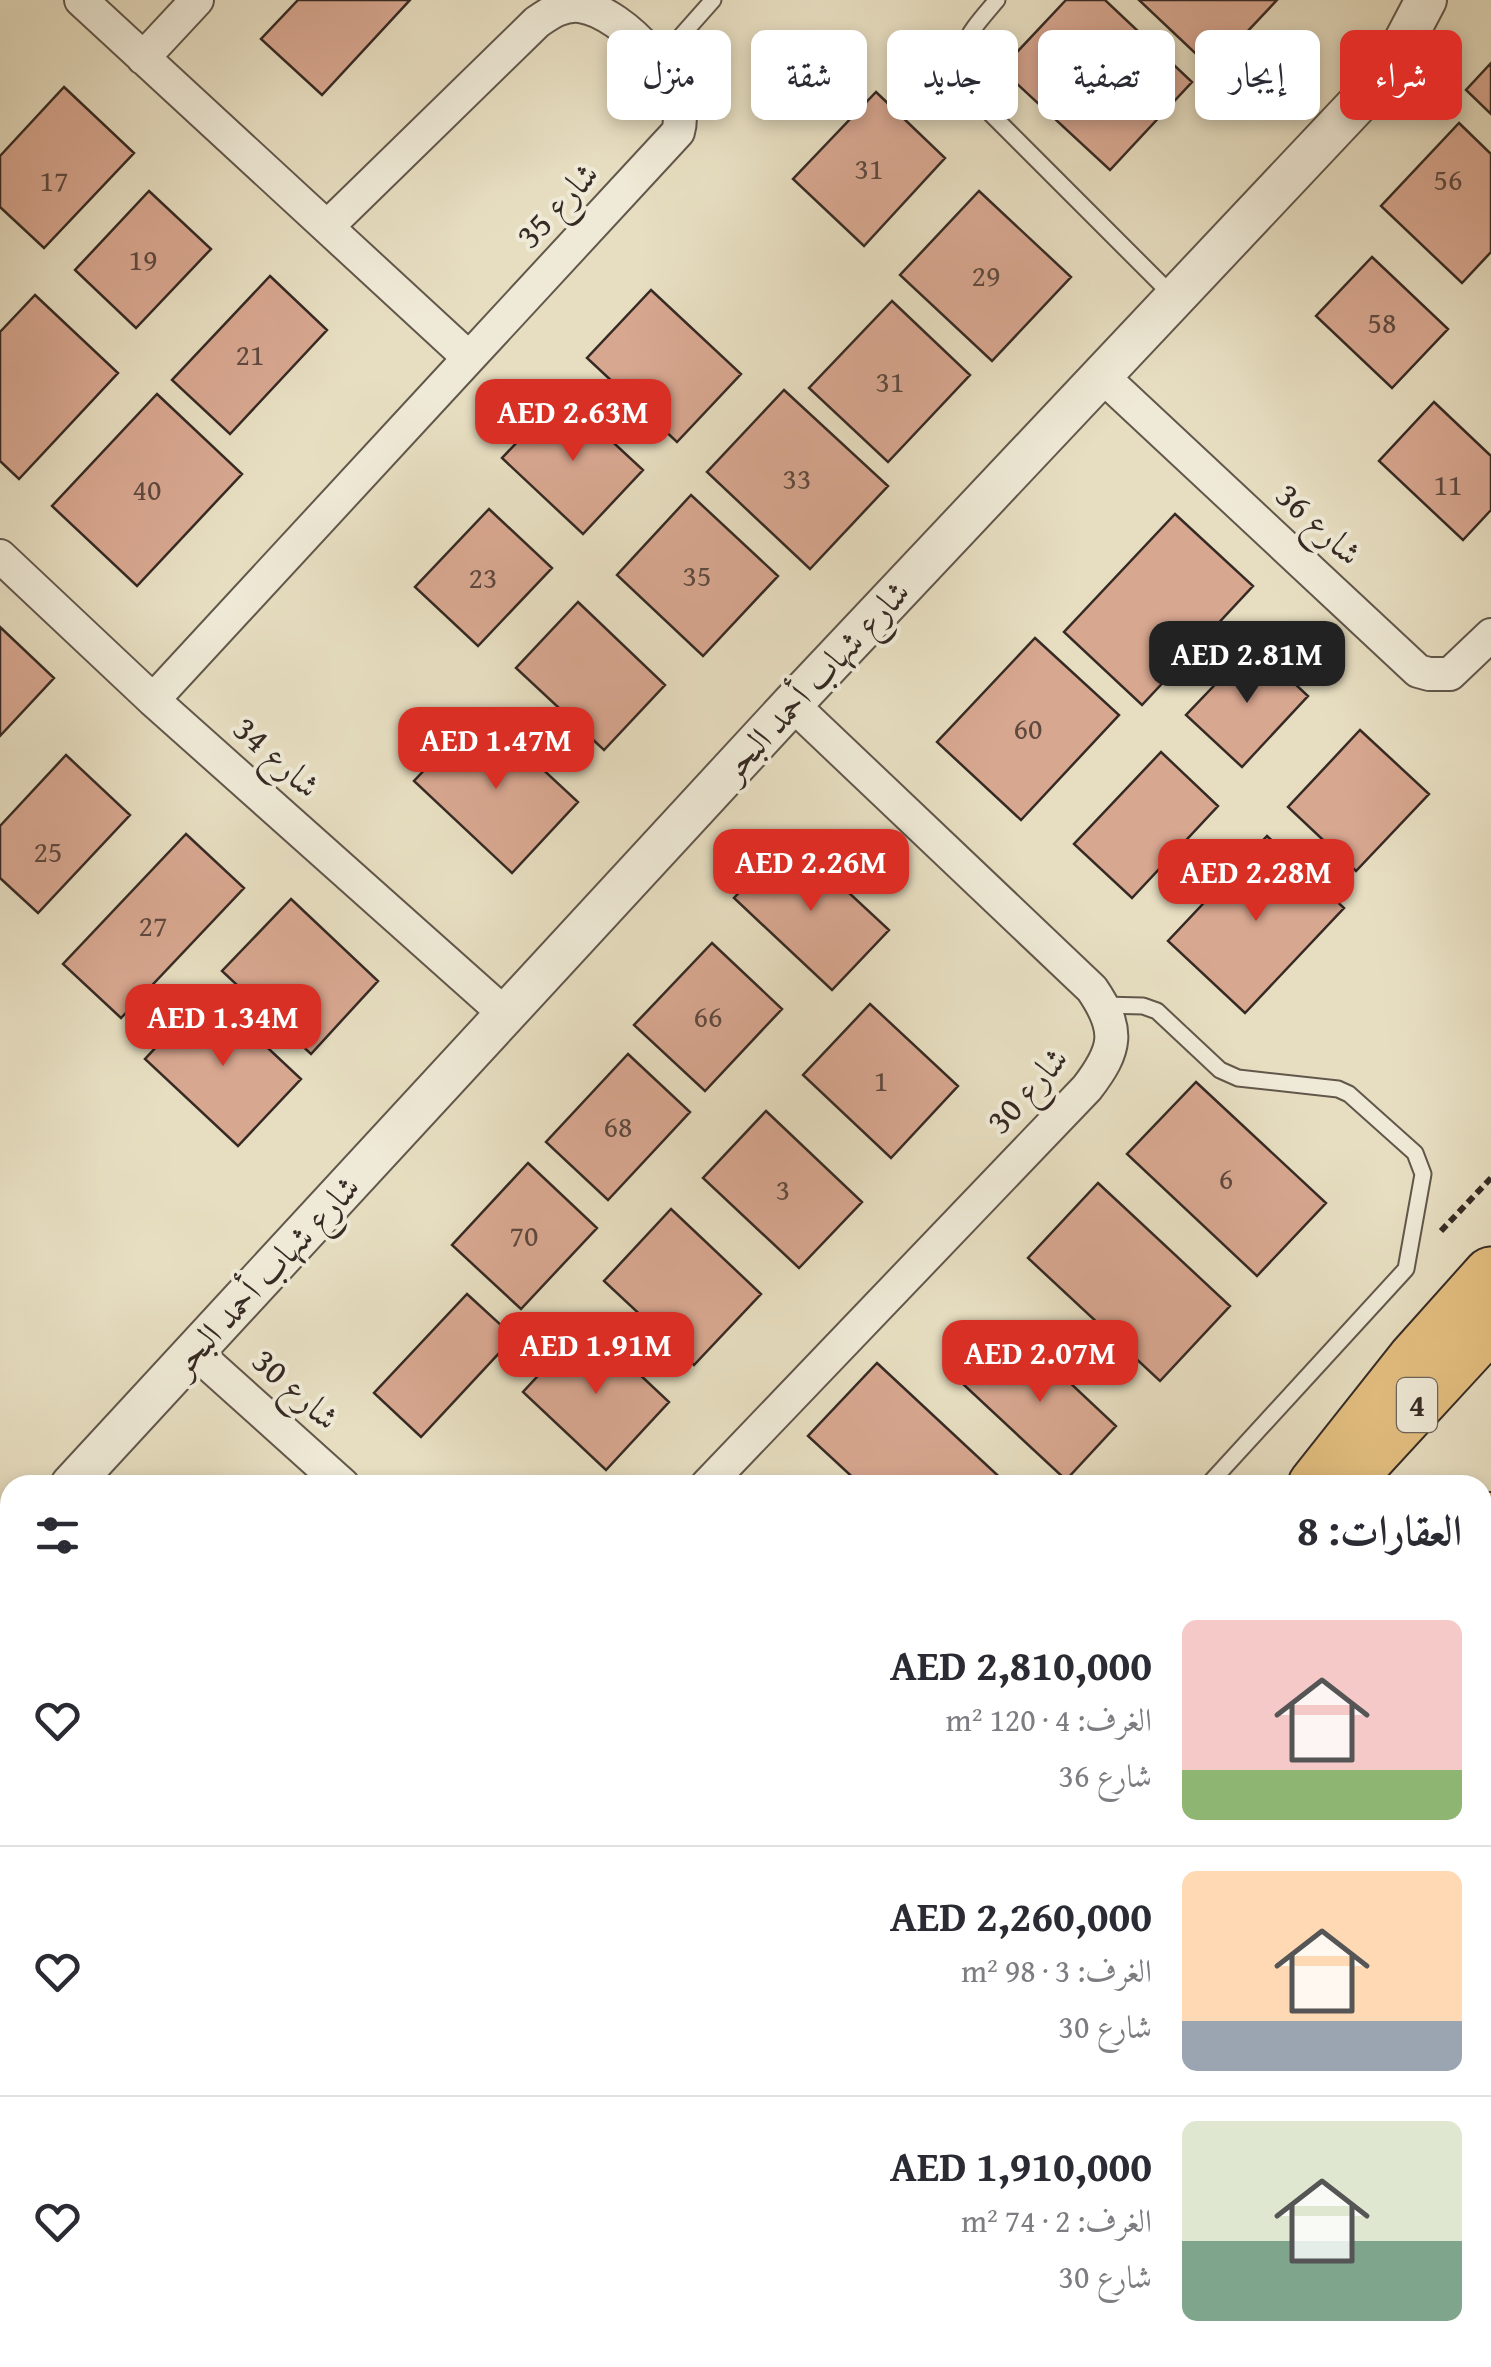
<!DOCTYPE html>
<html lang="ar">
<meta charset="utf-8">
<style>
:root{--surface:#fff;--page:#f7f7f7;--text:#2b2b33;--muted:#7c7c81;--line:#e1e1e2;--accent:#d93025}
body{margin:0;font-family:"Gentium Book Plus",Amiri,serif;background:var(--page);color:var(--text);direction:rtl;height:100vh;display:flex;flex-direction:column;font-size:38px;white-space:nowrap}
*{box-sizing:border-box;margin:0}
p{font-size:32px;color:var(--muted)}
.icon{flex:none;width:55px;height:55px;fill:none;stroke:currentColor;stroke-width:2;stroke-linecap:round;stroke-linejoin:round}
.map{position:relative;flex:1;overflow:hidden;direction:ltr}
.panel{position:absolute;left:0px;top:1475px;width:1492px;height:892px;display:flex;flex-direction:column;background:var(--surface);border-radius:30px 30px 0 0;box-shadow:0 5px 15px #0003;direction:rtl}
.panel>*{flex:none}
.banner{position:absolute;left:30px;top:30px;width:1432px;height:90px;direction:rtl;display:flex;gap:20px}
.price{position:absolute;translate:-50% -85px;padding:0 22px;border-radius:20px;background:var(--accent);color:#fff;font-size:32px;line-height:65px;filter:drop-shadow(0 2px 5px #0008)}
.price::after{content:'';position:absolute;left:50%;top:60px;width:30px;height:22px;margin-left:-15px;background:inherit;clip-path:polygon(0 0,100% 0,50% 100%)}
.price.active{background:#222;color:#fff}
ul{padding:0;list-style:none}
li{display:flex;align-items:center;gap:30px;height:250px;padding:0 30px}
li+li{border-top:2px solid var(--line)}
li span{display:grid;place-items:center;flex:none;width:280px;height:200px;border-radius:15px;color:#555}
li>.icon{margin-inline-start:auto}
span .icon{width:120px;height:120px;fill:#fffc;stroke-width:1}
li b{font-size:42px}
h2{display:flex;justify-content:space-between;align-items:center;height:120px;padding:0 30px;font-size:42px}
.tag{padding:0 35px;border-radius:15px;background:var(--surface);box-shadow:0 5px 15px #0003;font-size:35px;line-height:90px}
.tag.active{background:var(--accent);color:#fff}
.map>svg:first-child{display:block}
</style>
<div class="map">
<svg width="1491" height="2367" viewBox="0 0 1491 2367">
<rect width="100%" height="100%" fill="#e7dec1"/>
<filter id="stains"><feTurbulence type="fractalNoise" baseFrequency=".002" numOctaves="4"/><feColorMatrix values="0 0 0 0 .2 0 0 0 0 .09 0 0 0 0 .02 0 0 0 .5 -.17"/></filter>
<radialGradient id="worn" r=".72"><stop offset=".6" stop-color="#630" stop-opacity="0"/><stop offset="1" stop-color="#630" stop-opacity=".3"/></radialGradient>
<path fill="#d8a790" stroke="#362a24" stroke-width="2.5" d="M298 0H410L322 95 261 39Z
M1066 0H1105L1192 82 1110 170 1001 69Z
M1139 0H1277L1212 69Z
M1491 63V114L1466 90Z
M64 87 134 153 44 248 0 207V156Z
M876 92 945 158 864 246 793 179Z
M1459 123 1491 154V252L1462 283 1381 206Z
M149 191 211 249 136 328 75 270Z
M979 191 1071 277 992 361 900 275Z
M1372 257 1448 329 1392 388 1316 316Z
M270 276 327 330 230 434 172 380Z
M651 290 741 374 677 442 587 358Z
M35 295 118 373 19 479 0 461V332Z
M892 301 970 375 888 462 809 388Z
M784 390 888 486 810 569 707 472Z
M157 394 242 474 137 586 52 506Z
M562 395 643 470 583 534 502 458Z
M1434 402 1491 456V510L1463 540 1379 461Z
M691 495 778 576 703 656 617 575Z
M489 509 552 568 478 646 415 587Z
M1175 514 1253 586 1142 705 1064 632Z
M578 602 665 685 604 750 516 668Z
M0 627 54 678 0 736Z
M1035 638 1119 715 1021 820 937 742Z
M1253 645 1308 696 1242 767 1186 715Z
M480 711 578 802 512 873 414 781Z
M1360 730 1429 794 1356 871 1288 807Z
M1161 752 1218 806 1132 898 1074 844Z
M66 755 130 815 38 913 0 878V826Z
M186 834 244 888 121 1018 63 964Z
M1267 836 1344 908 1245 1013 1168 941Z
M790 838 889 930 832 990 734 898Z
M291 899 378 981 311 1054 222 971Z
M712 943 782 1009 705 1091 634 1025Z
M208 992 301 1079 238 1146 145 1059Z
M870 1004 958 1086 891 1158 803 1075Z
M628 1054 690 1112 608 1200 546 1142Z
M1196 1082 1326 1203 1257 1276 1127 1154Z
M766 1111 862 1202 799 1268 703 1178Z
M528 1163 597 1228 521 1309 452 1245Z
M1098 1183 1230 1306 1160 1381 1028 1258Z
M671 1209 761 1294 694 1365 604 1281Z
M467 1294 514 1337 421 1437 374 1393Z
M586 1324 669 1402 606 1470 523 1392Z
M1015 1331 1116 1426 1066 1480 964 1385Z
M877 1363 1008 1485H861L808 1436Z
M0 1679 10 1689V1825L0 1816Z
M0 1838 10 1848V1886L0 1897Z
M10 1925V2037L0 2028V1935Z
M0 2096 10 2106V2134L0 2145Z
M20 2358H144L154 2367H30Z"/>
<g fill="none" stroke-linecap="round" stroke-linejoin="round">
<defs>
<path id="service" d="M997 0C971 31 947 53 971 94L1174 297
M658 62 713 0
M1103 1005 1143 1006 1157 1011 1220 1070 1238 1078 1338 1089 1349 1094 1415 1153 1423 1174 1406 1269 1208 1485
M408 2367 416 2358"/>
<path id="minor" d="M81 0 469 358 153 700
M143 58 197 0
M327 227 537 22C550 13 563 4 580 6 624 12 692 86 678 132L469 358
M1101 375 1418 671 1429 674H1450L1491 635
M0 556 153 700 505 1014
M195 1352 343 1485
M707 1485 1087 1088C1117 1049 1120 1030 1092 989L792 704
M0 2254 10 2243"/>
<path id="tertiary" d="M71 1485 792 704 1364 97 1395 59 1426 0
M0 1562 10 1551
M1482 2342 1491 2349
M1378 2358 1389 2367"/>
<path id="trunk" d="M1353 1474 1491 1324
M1482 1528 1491 1519
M526 2367 535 2358
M688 2367 697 2358"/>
<path id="motorway" d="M1316 1485 1415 1360 1491 1275"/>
</defs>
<use href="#service" stroke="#62574b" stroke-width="19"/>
<use href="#minor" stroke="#62574b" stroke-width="36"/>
<use href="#tertiary" stroke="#62574b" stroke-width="44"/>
<use href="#trunk" stroke="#362a24" stroke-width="56"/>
<use href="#motorway" stroke="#362a24" stroke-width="59"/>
<path stroke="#362a24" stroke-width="6" stroke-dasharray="8 5" stroke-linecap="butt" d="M1441 1231 1491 1178"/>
<use href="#service" stroke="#efead7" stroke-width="15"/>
<use href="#minor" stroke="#efead7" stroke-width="32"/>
<use href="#tertiary" stroke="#efead7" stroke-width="40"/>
<use href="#trunk" stroke="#e4bf80" stroke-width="52"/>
<use href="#motorway" stroke="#e4bf80" stroke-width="55"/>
</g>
<g text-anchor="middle" stroke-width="8" stroke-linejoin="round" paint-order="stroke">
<g font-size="30" fill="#5e493f">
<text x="869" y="179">31</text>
<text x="1448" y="190">56</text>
<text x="54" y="191">17</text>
<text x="143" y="270">19</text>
<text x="986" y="286">29</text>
<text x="1382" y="333">58</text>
<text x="250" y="365">21</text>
<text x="890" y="392">31</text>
<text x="797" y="489">33</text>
<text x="1448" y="495">11</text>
<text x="147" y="500">40</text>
<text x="697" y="586">35</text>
<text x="483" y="588">23</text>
<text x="1028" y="739">60</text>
<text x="48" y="862">25</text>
<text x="153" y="936">27</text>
<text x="708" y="1027">66</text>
<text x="881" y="1091">1</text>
<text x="618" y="1137">68</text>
<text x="1226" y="1189">6</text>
<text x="783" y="1200">3</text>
<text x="524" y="1246">70</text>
</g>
<rect fill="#efead7" stroke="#6e645a" stroke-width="2.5" x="1397" y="1378" width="40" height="54" rx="8"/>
<g font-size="32" font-weight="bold" fill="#362a24">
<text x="1417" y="1416">4</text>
</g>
<g font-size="35" fill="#362a24" stroke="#efead7">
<text transform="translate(557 205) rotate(-47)" y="12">شارع 35</text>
<text transform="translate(1319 524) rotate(43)" y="12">شارع 36</text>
<text transform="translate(815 680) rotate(-47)" y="12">شارع شهاب أحمد البحر</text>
<text transform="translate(277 757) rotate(42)" y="12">شارع 34</text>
<text transform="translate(1027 1090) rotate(-48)" y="12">شارع 30</text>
<text transform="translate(265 1275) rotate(-47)" y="12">شارع شهاب أحمد البحر</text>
<text transform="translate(296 1389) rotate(42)" y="12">شارع 30</text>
</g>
</g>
<rect width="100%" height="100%" filter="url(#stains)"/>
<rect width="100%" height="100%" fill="url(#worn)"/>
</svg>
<b class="price" style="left:573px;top:464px">AED 2.63M</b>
<b class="price active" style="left:1247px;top:706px">AED 2.81M</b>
<b class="price" style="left:496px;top:792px">AED 1.47M</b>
<b class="price" style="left:811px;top:914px">AED 2.26M</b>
<b class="price" style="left:1256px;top:924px">AED 2.28M</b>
<b class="price" style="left:223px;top:1069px">AED 1.34M</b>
<b class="price" style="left:596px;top:1397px">AED 1.91M</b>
<b class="price" style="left:1040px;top:1405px">AED 2.07M</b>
<div class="banner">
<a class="tag active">شراء</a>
<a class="tag">إيجار</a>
<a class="tag">تصفية</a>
<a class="tag">جديد</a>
<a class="tag">شقة</a>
<a class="tag">منزل</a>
</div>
<section class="panel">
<h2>العقارات: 8<svg class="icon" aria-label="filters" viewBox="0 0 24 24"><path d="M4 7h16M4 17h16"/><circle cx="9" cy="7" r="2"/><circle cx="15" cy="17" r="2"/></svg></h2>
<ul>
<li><span style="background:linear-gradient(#f6c9c9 75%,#8fb573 0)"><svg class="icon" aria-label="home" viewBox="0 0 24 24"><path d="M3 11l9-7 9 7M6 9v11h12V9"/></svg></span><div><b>AED 2,810,000</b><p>الغرف: 4 · 120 m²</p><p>شارع 36</p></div><svg class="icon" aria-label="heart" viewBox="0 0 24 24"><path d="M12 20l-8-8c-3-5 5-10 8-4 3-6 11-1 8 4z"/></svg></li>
<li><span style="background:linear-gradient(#ffd9b3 75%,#9aa5b1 0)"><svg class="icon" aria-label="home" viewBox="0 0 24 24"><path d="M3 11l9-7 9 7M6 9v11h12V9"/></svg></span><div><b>AED 2,260,000</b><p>الغرف: 3 · 98 m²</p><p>شارع 30</p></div><svg class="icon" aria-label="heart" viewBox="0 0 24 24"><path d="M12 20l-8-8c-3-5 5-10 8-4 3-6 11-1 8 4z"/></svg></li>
<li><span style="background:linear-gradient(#dfe7d0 60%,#7fa58c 0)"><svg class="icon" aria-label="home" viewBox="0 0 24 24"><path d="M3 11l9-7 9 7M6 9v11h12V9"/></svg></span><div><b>AED 1,910,000</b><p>الغرف: 2 · 74 m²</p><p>شارع 30</p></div><svg class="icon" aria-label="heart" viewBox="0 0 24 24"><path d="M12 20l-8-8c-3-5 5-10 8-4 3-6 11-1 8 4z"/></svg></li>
</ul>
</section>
</div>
